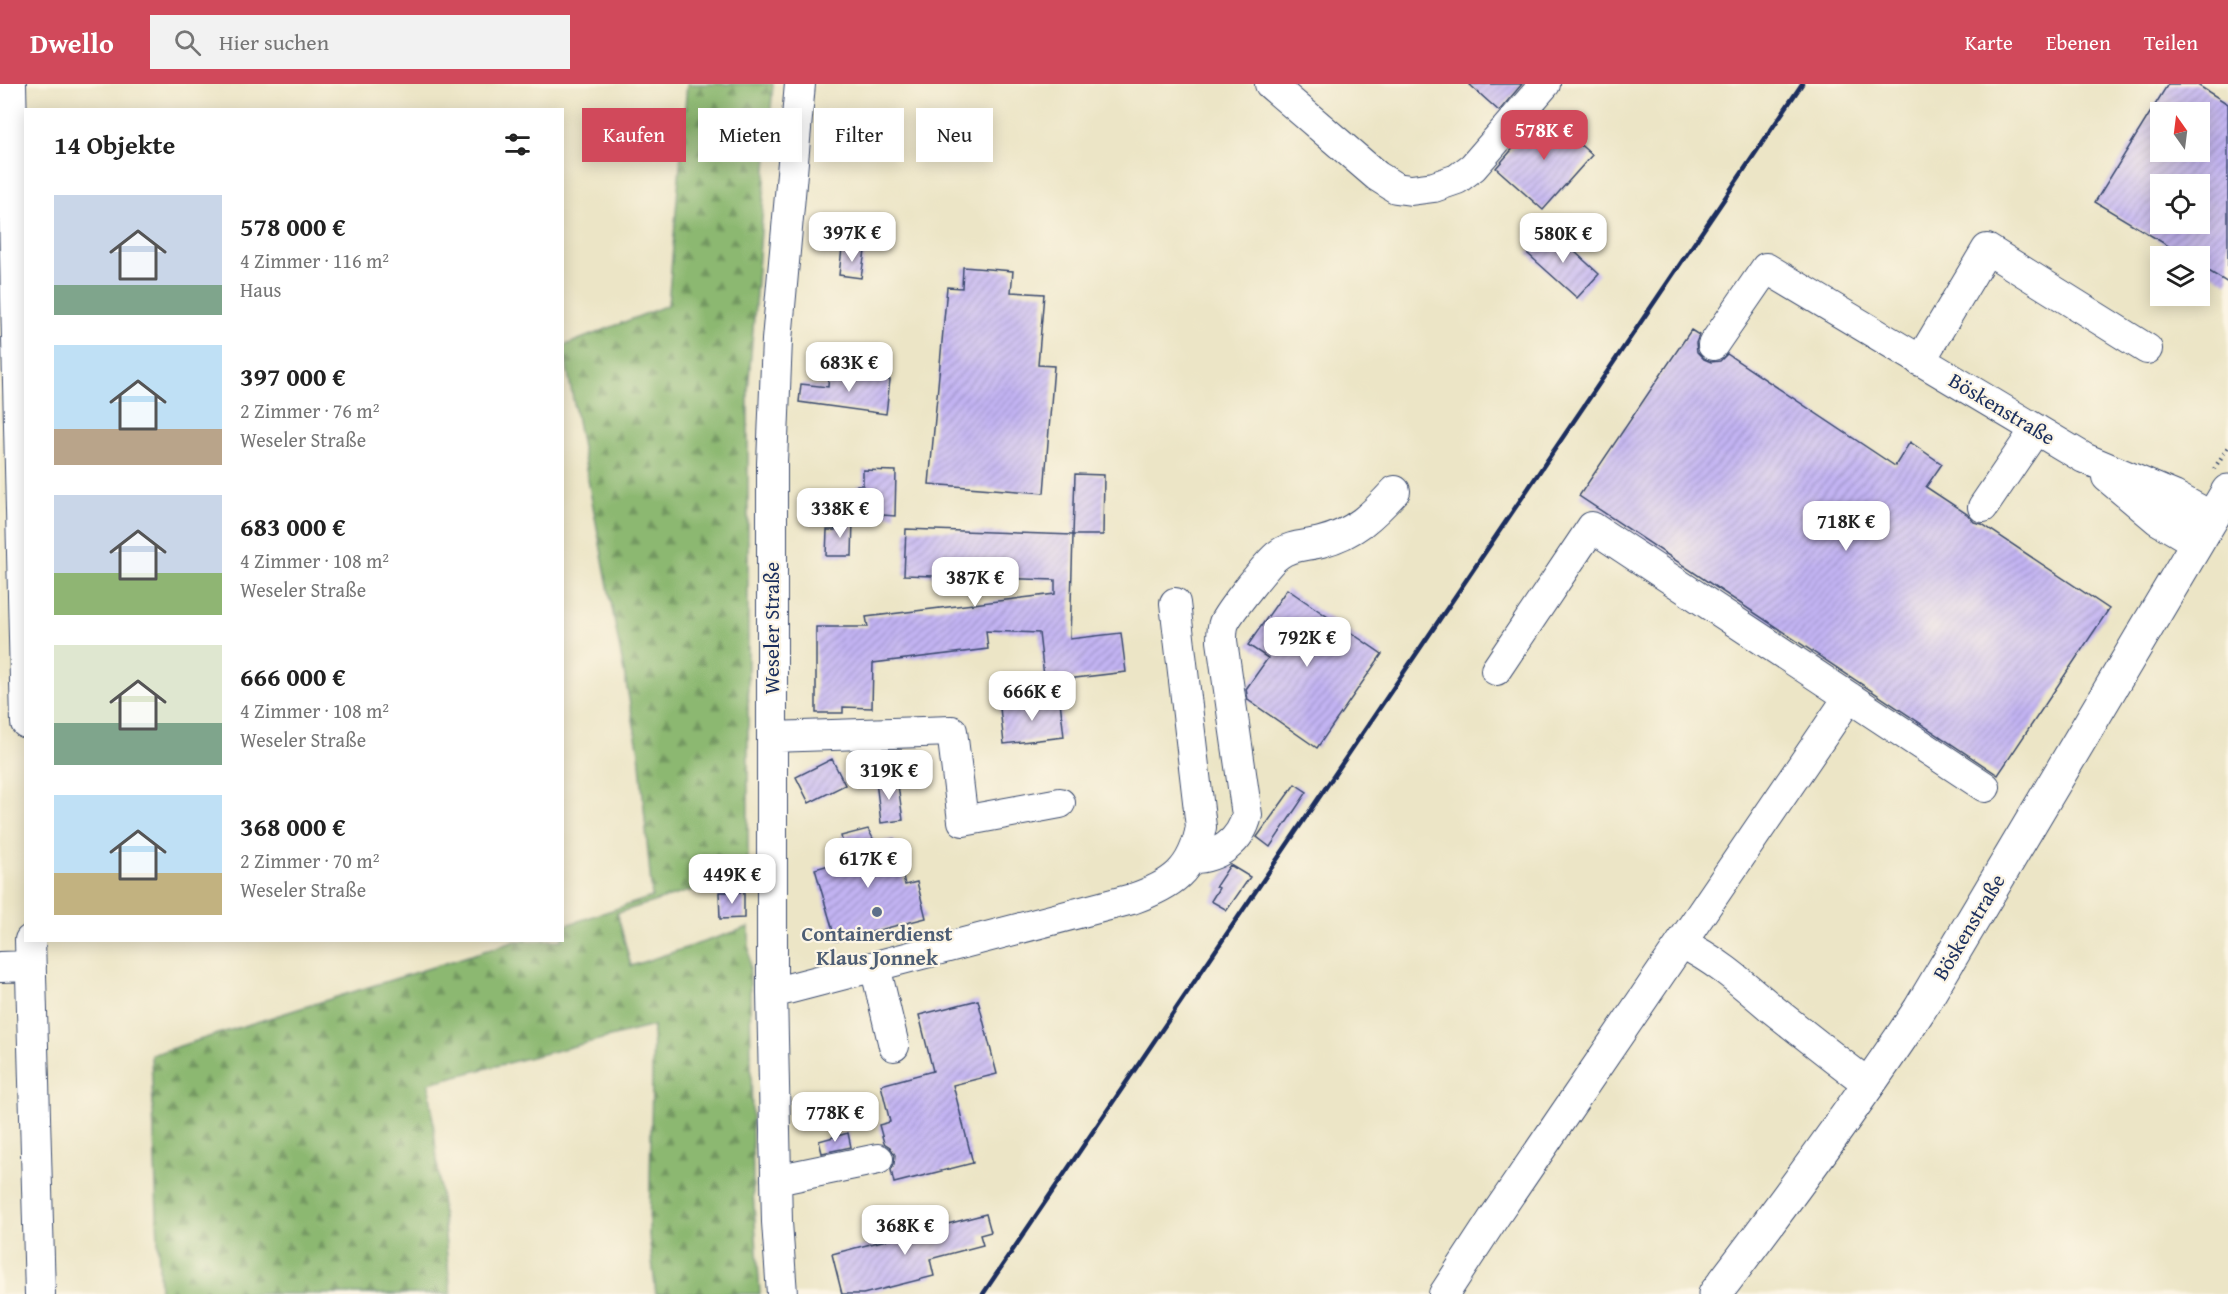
<!DOCTYPE html>
<html lang="de">
<meta charset="utf-8">
<style>
:root{--surface:#fff;--page:#f2f2f2;--text:#222;--muted:#767676;--accent:#d1495b}
body{margin:0;font-family:"Gentium Book Plus",serif;background:var(--page);color:var(--text);height:100vh;display:flex;flex-direction:column;font-size:22px;white-space:nowrap}
*{box-sizing:border-box;margin:0}
p{font-size:20px;color:var(--muted)}
.icon{flex:none;width:33px;height:33px;fill:none;stroke:currentColor;stroke-width:2;stroke-linecap:round;stroke-linejoin:round}
.map{position:relative;flex:1;overflow:hidden}
.side{position:absolute;left:24px;top:24px;width:540px;height:834px;display:flex;flex-direction:column;background:var(--surface);border-radius:0px;box-shadow:0 3px 15px #0003}
.side>*{flex:none}
.guide{position:absolute;left:582px;top:24px;width:570px;height:54px;display:flex;gap:12px}
.needle{width:39px;rotate:346deg}
.tools{position:absolute;left:2150px;top:18px;display:grid;gap:12px}
.tools a{display:grid;place-items:center;width:60px;height:60px;border-radius:0px;background:var(--surface);box-shadow:0 3px 15px #0003;font-size:30px}
.price{position:absolute;translate:-50% -51px;padding:0 14px;border-radius:12px;background:#fff;color:#222;font-size:20px;line-height:39px;filter:drop-shadow(0 2px 3px #0008)}
.price::after{content:'';position:absolute;left:50%;top:36px;width:18px;height:14px;margin-left:-9px;background:inherit;clip-path:polygon(0 0,100% 0,50% 100%)}
.price.selected{background:var(--accent);color:#fff}
ul{padding:0;list-style:none}
li{display:flex;align-items:center;gap:18px;height:150px;padding:0 30px}
li span{display:grid;place-items:center;flex:none;width:168px;height:120px;border-radius:0px;color:#555}
li>.icon{margin-inline-start:auto}
span .icon{width:72px;height:72px;fill:#fffc;stroke-width:1}
li b{font-size:26px}
h2{display:flex;justify-content:space-between;align-items:center;height:72px;padding:0 30px;font-size:26px}
.tag{padding:0 21px;border-radius:0px;background:var(--surface);box-shadow:0 3px 15px #0003;font-size:21px;line-height:54px}
.tag.selected{background:var(--accent);color:#fff}
header{display:flex;align-items:center;gap:36px;box-sizing:border-box;height:84px;padding:0 30px;background:var(--accent);color:#fff}
header strong{font-size:28px}
nav{display:flex;gap:33px;margin-inline-start:auto;font-size:21px}
.search{width:420px;height:54px;background:var(--page);display:flex;align-items:center;gap:15px;box-sizing:border-box;padding:0 21px;border-radius:0px;color:var(--muted);font-size:22px}
.map>svg:first-child{display:block}
</style>
<header>
<strong>Dwello</strong>
<div class="search"><svg class="icon" aria-label="search" viewBox="0 0 24 24"><circle cx="10" cy="10" r="6"/><path d="M15 15l6 6"/></svg>Hier suchen</div>
<nav><a>Karte</a><a>Ebenen</a><a>Teilen</a></nav>
</header>
<div class="map">
<svg width="2228" height="1210" viewBox="0 0 2228 1210">
<defs>
<pattern id="forest-firs" width="22" height="20" patternUnits="userSpaceOnUse" patternTransform="scale(1.5)"><rect width="22" height="20" fill="#8cb871"/><path d="M5 1l3.5 6h-7zM16 11l3.5 6h-7z" fill="#729660"/></pattern>
<pattern id="building-hatch" width="6" height="6" patternUnits="userSpaceOnUse" patternTransform="scale(1.5)"><rect width="6" height="6" fill="#c3b4f3"/><path d="M-1 1l2-2M0 6l6-6M5 7l2-2" fill="none" stroke="#9e93c8"/></pattern>
</defs>
<rect width="100%" height="100%" fill="#fcf5e5"/>
<filter id="ink" filterUnits="userSpaceOnUse"><feTurbulence type="fractalNoise" baseFrequency=".0167" numOctaves="2"/><feDisplacementMap in="SourceGraphic" scale="12" xChannelSelector="R" yChannelSelector="G"/><feConvolveMatrix kernelMatrix="1 2 1 2 8 2 1 2 1" color-interpolation-filters="sRGB"/></filter>
<filter id="wash" filterUnits="userSpaceOnUse"><feTurbulence type="fractalNoise" baseFrequency=".008" numOctaves="4" result="noise"/><feDisplacementMap in="SourceGraphic" scale="24" xChannelSelector="R" yChannelSelector="G"/><feGaussianBlur stdDeviation="1.35" result="paint"/><feColorMatrix in="noise" values="0 0 0 0 0 0 0 0 0 0 0 0 0 0 0 0 0 1.4 0 .05"/><feComposite in="paint" operator="in"/></filter>
<g filter="url(#wash)">
<rect width="100%" height="100%" fill="#ece5c6"/>
<path fill="url(#forest-firs)" stroke="#547468" stroke-width="1.5" d="M687 0H773L748 307V789L617 829 631 882 749 843 753 1109 760 1210H656L649 1151 653 942 429 999 451 1210H160L151 971 516 857 562 856 563 842 652 813 639 668 563 262 668 221Z"/>
<g id="blocks">
<path fill="url(#building-hatch)" fill-rule="evenodd" d="M1469 0H1522L1499 27Z
M2168 0H2196L2228 20V199L2199 181V172H2185L2095 118ZM2160 28H2199V68H2160ZM2160 100H2199V140H2160Z
M1544 29 1592 71 1543 126 1496 84Z
M1550 145 1599 190 1577 214 1528 170Z
M842 164 865 167 861 194 839 191Z
M963 183 1013 187 1011 208 1044 210 1038 281 1054 282 1044 409 929 400 947 203 962 204Z
M1691 246 1699 251 1696 259 1697 268 1704 275 1711 278 1720 277 1727 270 1895 382 1910 358 1942 380 1926 403 1967 430 1974 438 1982 440 2109 525 1998 691 1579 412Z
M829 289 890 296 886 330 799 318 801 300 828 303Z
M863 386 896 387 895 432 857 429V401H863Z
M1075 390 1104 391 1103 451H1073L1070 555 1121 549 1126 588 1067 595V598L1045 601 1039 549 986 547 988 565 873 579 872 624 843 623V629H816V543H868L866 533 1055 510V496L904 491 906 445 1073 451Z
M835 435H853L852 472H826L827 446H835Z
M1287 505 1382 570 1317 664 1248 616 1246 605 1268 574 1248 561Z
M1060 617 1064 653 1004 660 1000 624Z
M832 675 845 701 809 719 796 693Z
M897 694 903 736 881 739 876 697Z
M1295 700 1307 708 1270 763 1257 753Z
M868 745 887 781 884 757 894 755 905 801 917 798 926 834 836 857 815 785 847 776 841 752Z
M1230 781 1250 793 1227 826 1211 817 1219 804 1216 802Z
M719 808H744V834L720 835Z
M978 916 997 990 953 1001 973 1079 894 1099 891 1086 894 1080 895 1071 890 1063 884 1059 879 1041 890 1038 881 1001 933 987 919 931Z
M848 1049 851 1063 822 1069 819 1057Z
M986 1130 991 1148 980 1151 983 1161 930 1175 934 1192 863 1210H842L832 1170Z"/>
</g>
</g>
<g filter="url(#ink)">
<use href="#blocks" fill-opacity="0" stroke="#3a4a6e" stroke-width="1.5"/>
<g fill="none" stroke-linecap="round" stroke-linejoin="round">
<defs>
<path id="minor" d="M11 0 26 639
M1270 0 1377 92 1396 104 1411 106 1434 103 1457 95 1473 83 1545 0
M1713 261 1766 184 2084 374 2174 412 2212 433
M1920 277 1987 165 2147 265
M2107 393 2158 436 2197 459
M1983 423 2036 345
M1496 586 1592 443 1985 703
M772 653 952 647 963 737 1060 719
M1192 774C1218 774 1241 757 1247 731L1222 557C1222 552 1222 544 1224 539 1228 529 1269 477 1278 471 1290 461 1307 462 1321 458 1355 449 1373 431 1395 407
M30 856 40 1210
M1681 859C1715 875 1743 900 1771 924 1804 950 1836 976 1870 1001
M875 882 894 962
M0 883 31 882
M772 909 1132 815C1172 801 1193 787 1201 743L1175 519
M776 1096 878 1075
M782 1210 777 1138 772 909V379L777 256 800 0
M1444 1210 1495 1132 1849 613"/>
<path id="major" d="M1715 1210C1786 1117 1855 1023 1920 925L2228 407"/>
</defs>
<use href="#minor" stroke="#3a4a6e" stroke-width="32"/>
<use href="#major" stroke="#3a4a6e" stroke-width="35"/>
<path stroke="#3a4a6e" stroke-width="4" stroke-dasharray="1.5 4.5" stroke-linecap="butt" d="M2214 385 2228 363"/>
<use href="#minor" stroke="#fff" stroke-width="30"/>
<use href="#major" stroke="#fff" stroke-width="33"/>
<path stroke="#1b2f5e" stroke-width="4.5" d="M983 1210 1802 0"/>
</g>
</g>
<circle fill="#5c6f8a" stroke="#fcf5e5" stroke-width="2" cx="877" cy="828" r="6"/>
<g text-anchor="middle" stroke-width="4.5" stroke-linejoin="round" paint-order="stroke">
<g font-size="21" fill="#1b2f5e" stroke="#fcf5e5">
<text transform="translate(2002 325) rotate(31)" y="7">Böskenstraße</text>
<text transform="translate(772 544) rotate(-90)" y="7">Weseler Straße</text>
<text transform="translate(1969 843) rotate(-59)" y="7">Böskenstraße</text>
</g>
<g font-size="21" font-weight="bold" fill="#4e5e75" stroke="#fcf5e5">
<text x="877" y="857">Containerdienst<tspan x="877" dy="24">Klaus Jonnek</tspan></text>
</g>
</g>
</svg>
<div class="tools">
<a><svg class="needle" viewBox="-14 -14 28 28"><path d="M0-13l5 13h-10z" fill="#e53935"/><path d="M0 13l5-13h-10z" fill="#767676"/></svg></a>
<a><svg class="icon" aria-label="locate" viewBox="0 0 24 24"><circle cx="12" cy="12" r="6"/><path d="M12 2v4M12 18v4M2 12h4M18 12h4"/></svg></a>
<a><svg class="icon" aria-label="layers" viewBox="0 0 24 24"><path d="M12 4l9 5-9 5-9-5zM3 14l9 5 9-5"/></svg></a>
</div>
<b class="price selected" style="left:1544px;top:77px">578K €</b>
<b class="price" style="left:852px;top:179px">397K €</b>
<b class="price" style="left:1563px;top:180px">580K €</b>
<b class="price" style="left:849px;top:309px">683K €</b>
<b class="price" style="left:840px;top:455px">338K €</b>
<b class="price" style="left:1846px;top:468px">718K €</b>
<b class="price" style="left:975px;top:524px">387K €</b>
<b class="price" style="left:1307px;top:584px">792K €</b>
<b class="price" style="left:1032px;top:638px">666K €</b>
<b class="price" style="left:889px;top:717px">319K €</b>
<b class="price" style="left:868px;top:805px">617K €</b>
<b class="price" style="left:732px;top:821px">449K €</b>
<b class="price" style="left:835px;top:1059px">778K €</b>
<b class="price" style="left:905px;top:1172px">368K €</b>
<div class="guide">
<a class="tag selected">Kaufen</a>
<a class="tag">Mieten</a>
<a class="tag">Filter</a>
<a class="tag">Neu</a>
</div>
<section class="side">
<h2>14 Objekte<svg class="icon" aria-label="filters" viewBox="0 0 24 24"><path d="M4 7h16M4 17h16"/><circle cx="9" cy="7" r="2"/><circle cx="15" cy="17" r="2"/></svg></h2>
<ul>
<li><span style="background:linear-gradient(#c9d6e8 75%,#7fa58c 0)"><svg class="icon" aria-label="home" viewBox="0 0 24 24"><path d="M3 11l9-7 9 7M6 9v11h12V9"/></svg></span><div><b>578 000 €</b><p>4 Zimmer · 116 m²</p><p>Haus</p></div></li>
<li><span style="background:linear-gradient(#bfe0f5 70%,#b9a48a 0)"><svg class="icon" aria-label="home" viewBox="0 0 24 24"><path d="M3 11l9-7 9 7M6 9v11h12V9"/></svg></span><div><b>397 000 €</b><p>2 Zimmer · 76 m²</p><p>Weseler Straße</p></div></li>
<li><span style="background:linear-gradient(#c9d6e8 65%,#8fb573 0)"><svg class="icon" aria-label="home" viewBox="0 0 24 24"><path d="M3 11l9-7 9 7M6 9v11h12V9"/></svg></span><div><b>683 000 €</b><p>4 Zimmer · 108 m²</p><p>Weseler Straße</p></div></li>
<li><span style="background:linear-gradient(#dfe7d0 65%,#7fa58c 0)"><svg class="icon" aria-label="home" viewBox="0 0 24 24"><path d="M3 11l9-7 9 7M6 9v11h12V9"/></svg></span><div><b>666 000 €</b><p>4 Zimmer · 108 m²</p><p>Weseler Straße</p></div></li>
<li><span style="background:linear-gradient(#bfe0f5 65%,#c2b280 0)"><svg class="icon" aria-label="home" viewBox="0 0 24 24"><path d="M3 11l9-7 9 7M6 9v11h12V9"/></svg></span><div><b>368 000 €</b><p>2 Zimmer · 70 m²</p><p>Weseler Straße</p></div></li>
</ul>
</section>
</div>
